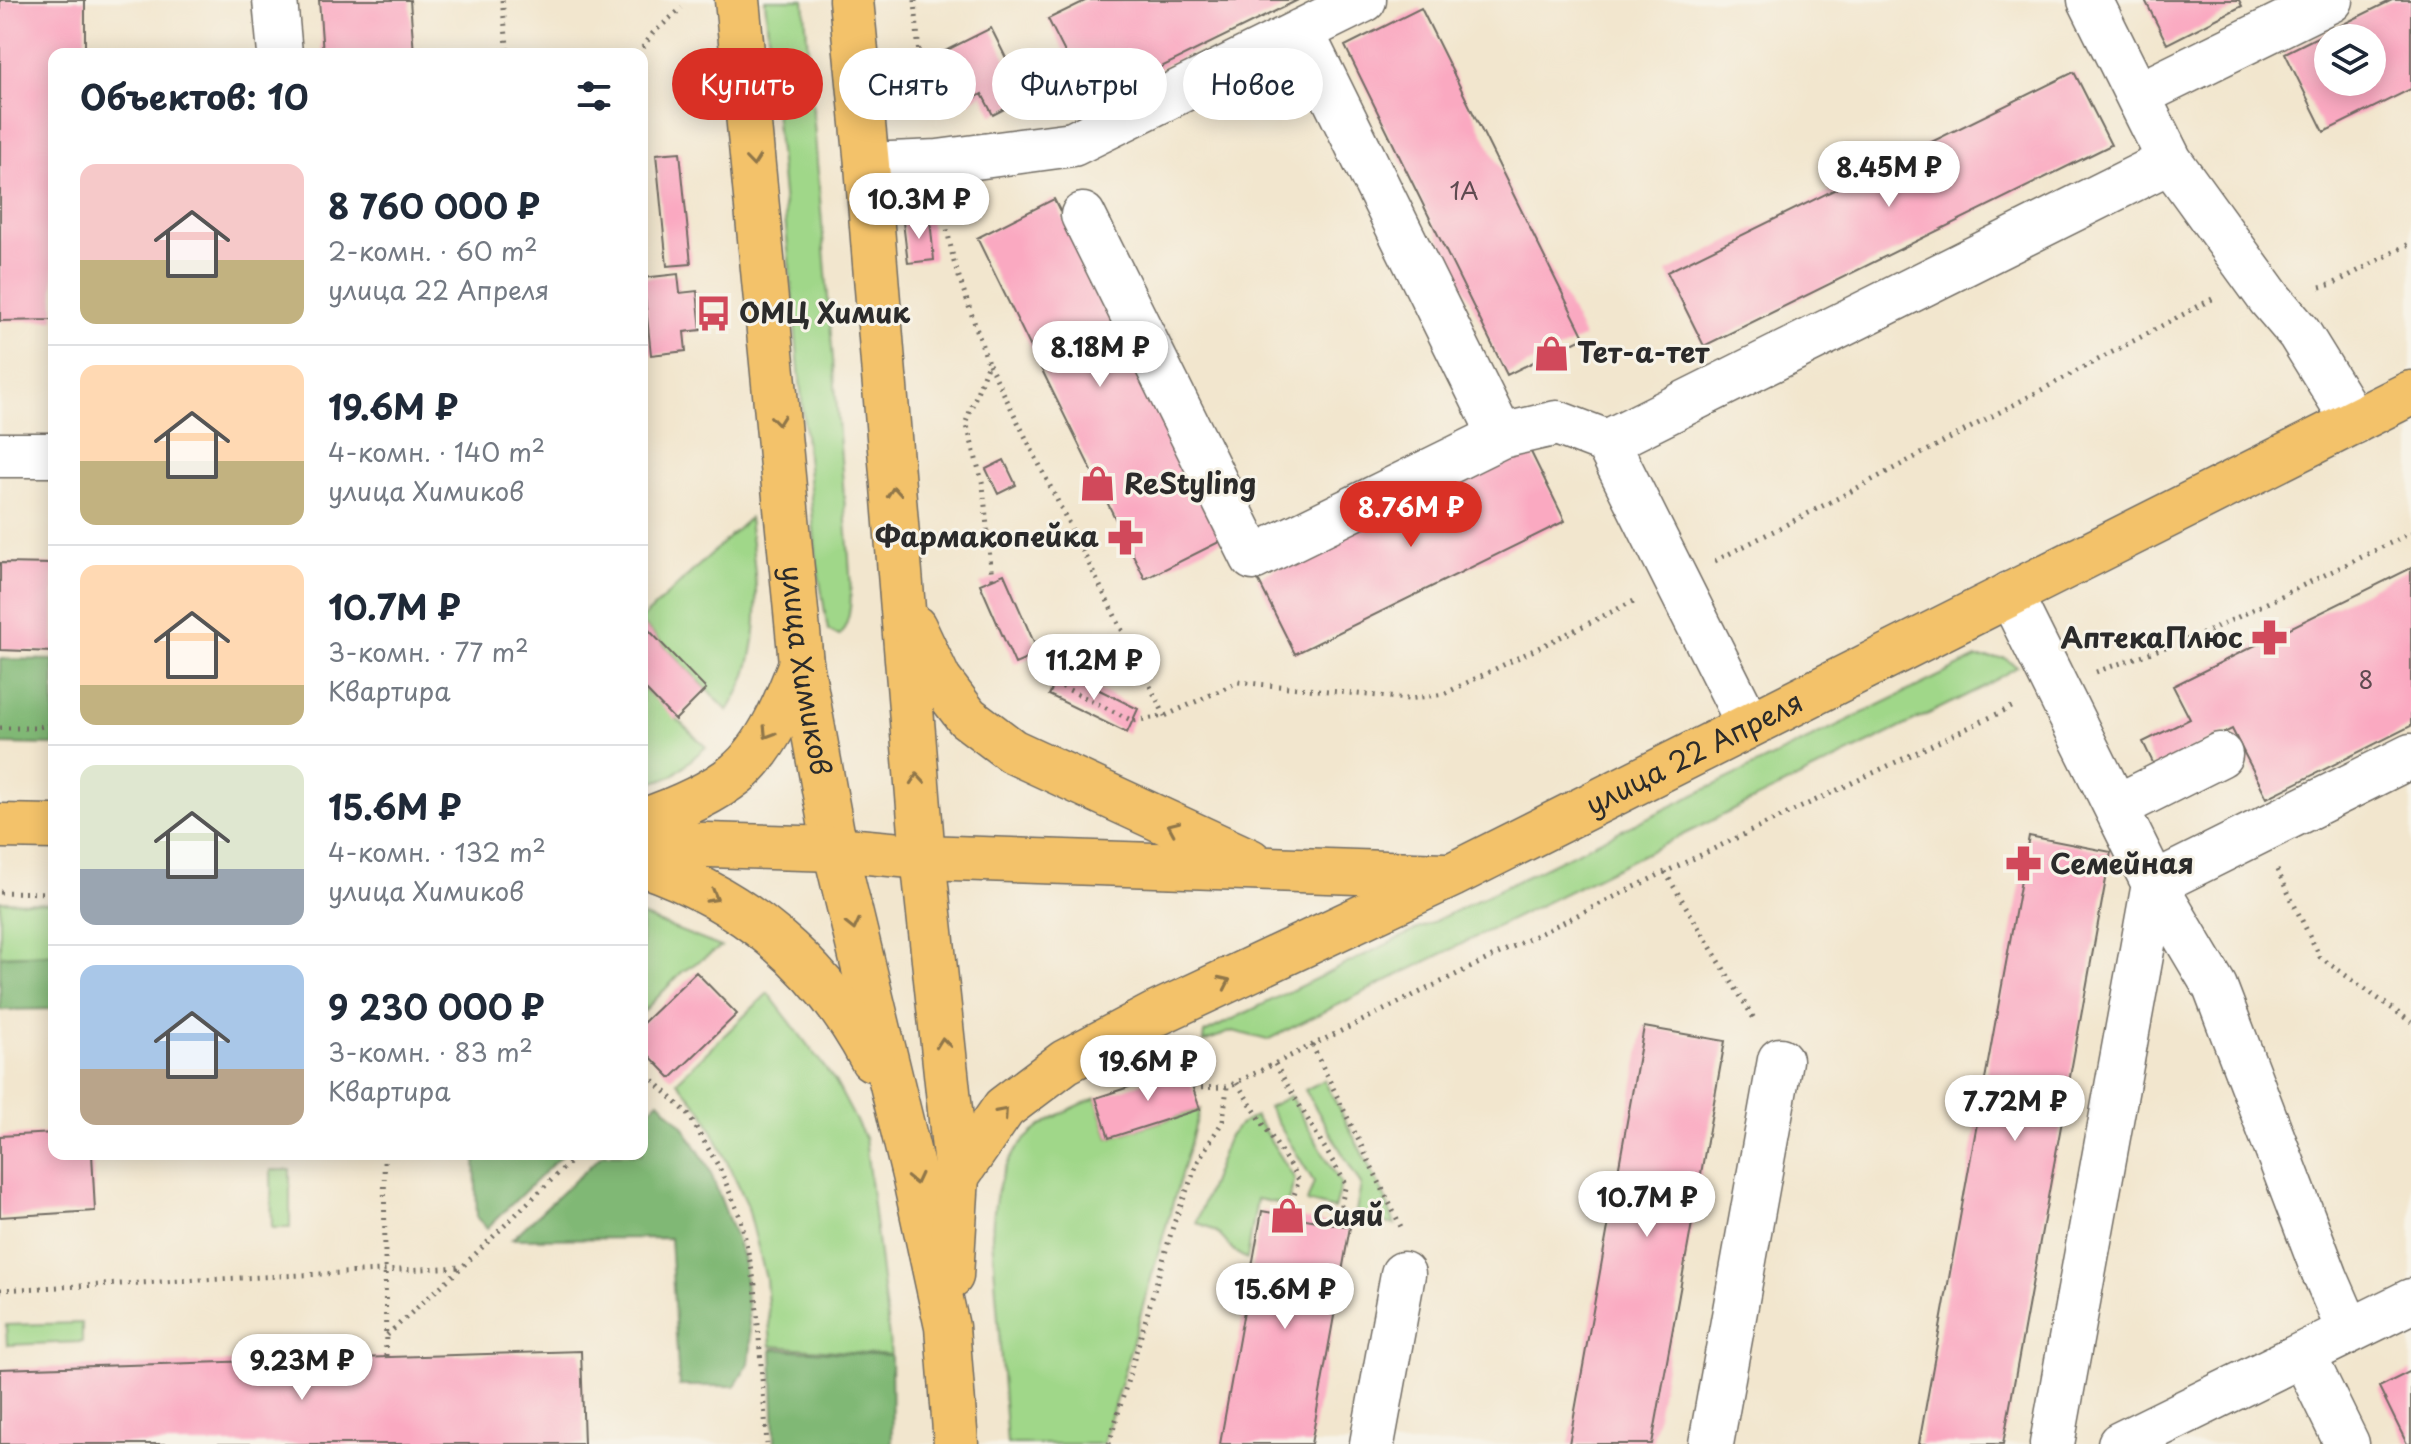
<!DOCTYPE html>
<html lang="ru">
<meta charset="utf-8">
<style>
:root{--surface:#fff;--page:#f6f6f7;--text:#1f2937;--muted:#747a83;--line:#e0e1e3;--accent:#d93025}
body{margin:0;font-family:"Playpen Sans",sans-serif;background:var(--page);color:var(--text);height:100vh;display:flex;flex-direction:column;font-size:30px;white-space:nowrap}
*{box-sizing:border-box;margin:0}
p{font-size:26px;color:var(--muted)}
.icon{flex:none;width:44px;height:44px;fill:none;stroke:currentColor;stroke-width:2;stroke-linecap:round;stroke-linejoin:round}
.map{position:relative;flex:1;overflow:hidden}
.drawer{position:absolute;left:48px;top:48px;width:600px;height:1112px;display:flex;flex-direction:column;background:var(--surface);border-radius:16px;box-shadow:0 4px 20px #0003}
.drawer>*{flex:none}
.hud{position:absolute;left:672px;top:48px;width:760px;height:72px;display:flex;gap:16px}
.buttons{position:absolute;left:2314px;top:24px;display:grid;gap:16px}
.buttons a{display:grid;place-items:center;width:72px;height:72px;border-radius:50%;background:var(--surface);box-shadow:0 4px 20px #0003;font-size:40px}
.price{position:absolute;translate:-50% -68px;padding:0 18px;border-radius:28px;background:#fff;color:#222;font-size:26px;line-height:52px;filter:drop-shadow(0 2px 4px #0008)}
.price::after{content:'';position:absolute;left:50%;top:48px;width:24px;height:18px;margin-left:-12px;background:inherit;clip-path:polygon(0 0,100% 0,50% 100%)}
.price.current{background:var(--accent);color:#fff}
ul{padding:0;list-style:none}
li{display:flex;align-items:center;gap:24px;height:200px;padding:0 32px}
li+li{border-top:2px solid var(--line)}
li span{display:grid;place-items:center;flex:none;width:224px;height:160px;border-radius:16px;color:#555}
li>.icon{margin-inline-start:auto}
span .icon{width:96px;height:96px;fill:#fffc;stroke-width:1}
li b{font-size:34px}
h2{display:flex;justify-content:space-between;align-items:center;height:96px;padding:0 32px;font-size:34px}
.tag{padding:0 28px;border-radius:36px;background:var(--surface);box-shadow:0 4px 20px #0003;font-size:28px;line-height:72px}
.tag.current{background:var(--accent);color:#fff}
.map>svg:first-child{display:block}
</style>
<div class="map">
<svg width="2411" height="1444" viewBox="0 0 2411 1444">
<rect width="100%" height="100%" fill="#f7f3e8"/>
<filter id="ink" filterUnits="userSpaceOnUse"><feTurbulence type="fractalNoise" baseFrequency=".0125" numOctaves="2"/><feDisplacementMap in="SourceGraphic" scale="16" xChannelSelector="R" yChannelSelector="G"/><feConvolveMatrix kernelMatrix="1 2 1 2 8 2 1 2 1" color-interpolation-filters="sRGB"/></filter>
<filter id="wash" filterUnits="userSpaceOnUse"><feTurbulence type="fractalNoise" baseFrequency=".006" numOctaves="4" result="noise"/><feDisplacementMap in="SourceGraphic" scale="32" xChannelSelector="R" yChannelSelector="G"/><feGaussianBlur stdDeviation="1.8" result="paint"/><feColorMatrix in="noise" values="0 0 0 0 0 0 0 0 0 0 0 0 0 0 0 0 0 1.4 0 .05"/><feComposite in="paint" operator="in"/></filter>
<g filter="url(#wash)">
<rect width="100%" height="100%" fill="#f2e6ce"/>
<path fill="#a0d789" stroke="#66815a" stroke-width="2" d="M765 0H804L849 558C850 582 856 617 839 636L828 630 817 564Z
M749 518C755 569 763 621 747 672 743 686 735 699 728 711L642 623V619Z
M1976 658H2005L2017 667 1981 688 1267 1040 1233 1031 1203 1042 1204 1033Z
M642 686 706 747 672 776 642 786Z
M0 901 54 903V954L0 956Z
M642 916 721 947 682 972 642 1013Z
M768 993 835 1081 865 1138 891 1355 771 1346 766 1279 747 1204 704 1113 677 1081Z
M1324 1080 1384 1195 1395 1225 1355 1217 1361 1185 1305 1090Z
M1290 1096 1341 1184 1334 1209 1307 1202 1314 1182 1268 1107Z
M1096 1098 1109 1138 1200 1109 1103 1444H1007L992 1236C995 1155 1023 1127 1096 1098Z
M1255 1116 1295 1179 1287 1205 1257 1199 1247 1259C1221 1247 1227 1230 1196 1223L1229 1136 1238 1126Z
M271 1170H290V1228H272Z
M82 1323V1342L7 1345 6 1325Z"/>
<path fill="#80b875" stroke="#567250" stroke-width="2" d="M0 659 54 660V745L0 744Z
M54 954V1009L0 1010V956Z
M659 1101 683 1126 708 1166 743 1257 751 1346 749 1363 735 1386H679L670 1238 512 1239 603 1154H642V1117Z
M475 1154H563L487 1228 477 1218Z
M772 1349 891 1355 892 1444H775Z"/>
<g id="blocks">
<path fill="#faa9c1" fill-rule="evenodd" d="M0 0H85V54H54V320L0 321Z
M319 0H410L414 54H323Z
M1087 0H1298L1090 102 1048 19Z
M2145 0H2239L2242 6 2167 44Z
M2392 0H2411V89L2324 132 2285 53ZM2328 38H2372V82H2328Z
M1421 8 1584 337 1507 375 1345 46Z
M991 28 1016 78 1008 81 1018 102 993 115 982 94 968 102 943 52Z
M2074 72 2111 145 1704 346 1667 272Z
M680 152 691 264 667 266 656 154Z
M1054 199 1223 540 1145 579 977 238Z
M930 219 934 260 908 263 903 222Z
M678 274 680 293 697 291 701 330 684 332 686 351 651 355 643 278Z
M1527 444 1565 521 1295 654 1257 578Z
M1004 460 1016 485 998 494 986 469Z
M0 563 54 564V652L0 650Z
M2411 568V726L2267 798 2232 729 2155 767 2143 742 2190 719 2173 686Z
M1004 574 1039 654 1015 664 980 584Z
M642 623 706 689 675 720 642 686Z
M1061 671 1138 709 1127 733 1049 695Z
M2029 836 2111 852 2003 1444H1919Z
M696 972 737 1014 671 1078 642 1048V1024Z
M1644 1027 1725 1041 1652 1444H1569Z
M1186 1068 1200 1109 1109 1138 1096 1098Z
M54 1133V1154H92L95 1211 0 1217V1136Z
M1262 1211 1350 1227 1311 1444H1220Z
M581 1351 584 1444H0V1369Z
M2411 1371V1444H2407L2379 1387Z"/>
</g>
</g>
<g filter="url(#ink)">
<use href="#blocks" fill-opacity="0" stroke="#716c64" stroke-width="2"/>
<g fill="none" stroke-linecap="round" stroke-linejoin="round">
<defs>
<path id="minor" d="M275 0 280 54
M2090 0 2170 161 2270 299 2299 333 2354 422
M2138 95 2331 0
M867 165 938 162 1073 144 1364 0
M1083 215 1253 558 1501 436 1301 31
M1501 436 1557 423 1607 442 1749 725
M1607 442 2170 161
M0 455H54
M2010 594 2154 884 2215 987 2326 1278 2349 1331
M2116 807 2220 755
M2154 884 2411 756
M2303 1354 2347 1444
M1372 1444 1403 1274
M1711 1444 1780 1060
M2052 1444 2154 884
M2120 1444 2411 1301"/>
<g id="major">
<path id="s1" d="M737 0 801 663 835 849 914 1175 947 1327 956 1444"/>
<path d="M851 0 867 165 923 857 957 1176 951 1276"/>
<path d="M914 627 939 680 967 717 1012 751 1250 861"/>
<path d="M642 821C674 810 710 795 736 774 768 748 787 700 801 663"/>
<path d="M0 826 54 827"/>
<path d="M642 843 835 849 923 857 1445 875"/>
<path d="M642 864C742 898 823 965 872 1059"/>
<path id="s2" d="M957 1176 1004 1108 1065 1062 1154 1015 1452 875 2411 393"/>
</g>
</defs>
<use href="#minor" stroke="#716c64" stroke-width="47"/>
<use href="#major" stroke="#716c64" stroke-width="47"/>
<path stroke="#716c64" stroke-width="5" stroke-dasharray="2 6" stroke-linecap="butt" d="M502 0 508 54
M915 0 919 57 930 117
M638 54 653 33 682 8
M942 206 954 262 988 363 966 422 983 485 992 579
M2320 287 2333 284 2411 243
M989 364 1165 716
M1715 561 1842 496 2216 297
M2096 672 2205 633 2411 533
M1055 683 1133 721 1165 716 1238 682 1408 699 1444 694 1638 599
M0 728H35L54 723
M2277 870 2320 957 2411 1022
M1665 872 1756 1022
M0 892 54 893
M1312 1045 1403 1231
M1275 1064 1346 1184 1336 1225
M642 1065 651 1057
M642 1069 688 1114 719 1167 741 1219 755 1285 767 1444
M1237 1083 1299 1180 1287 1216
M1193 1088 1227 1087 1665 872 2016 705
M642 1092 654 1081
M384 1154 386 1357
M0 1290 462 1267
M387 1335 462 1267 578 1154
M1109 1444 1174 1223 1199 1159 1223 1121 1227 1087"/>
<use href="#minor" stroke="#fff" stroke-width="44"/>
<use href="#major" stroke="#f3c26a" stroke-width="44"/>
</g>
<defs><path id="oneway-chevron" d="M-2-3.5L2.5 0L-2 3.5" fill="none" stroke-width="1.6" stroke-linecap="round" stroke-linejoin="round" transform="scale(2)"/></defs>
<g stroke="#8f764a">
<use href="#oneway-chevron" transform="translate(753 161) rotate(84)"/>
<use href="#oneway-chevron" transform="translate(778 420) rotate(84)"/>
<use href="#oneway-chevron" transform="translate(894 492) rotate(-95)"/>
<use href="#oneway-chevron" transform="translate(768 733) rotate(122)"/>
<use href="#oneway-chevron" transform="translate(917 779) rotate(-95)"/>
<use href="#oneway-chevron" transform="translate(1173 827) rotate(-156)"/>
<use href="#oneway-chevron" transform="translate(713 897) rotate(29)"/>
<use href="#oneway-chevron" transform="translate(853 925) rotate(77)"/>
<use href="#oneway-chevron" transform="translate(1225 982) rotate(-25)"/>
<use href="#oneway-chevron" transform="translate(943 1043) rotate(-96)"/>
<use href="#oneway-chevron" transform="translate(1003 1113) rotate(-49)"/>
<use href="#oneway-chevron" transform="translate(915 1179) rotate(77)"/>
</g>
</g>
<defs>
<symbol id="bus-bare" viewBox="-9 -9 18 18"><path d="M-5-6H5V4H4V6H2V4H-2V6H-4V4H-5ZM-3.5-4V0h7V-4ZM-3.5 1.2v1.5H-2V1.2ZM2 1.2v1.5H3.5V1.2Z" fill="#d1495b" stroke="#f7f3e8" stroke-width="2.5" paint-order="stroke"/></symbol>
<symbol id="shop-bare" viewBox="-9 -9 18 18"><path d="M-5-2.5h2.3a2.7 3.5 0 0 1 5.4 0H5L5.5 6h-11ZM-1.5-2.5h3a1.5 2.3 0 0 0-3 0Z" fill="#d1495b" stroke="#f7f3e8" stroke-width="2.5" paint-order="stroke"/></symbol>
<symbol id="pharmacy-bare" viewBox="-9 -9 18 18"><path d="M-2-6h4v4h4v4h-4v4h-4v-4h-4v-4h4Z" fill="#d1495b" stroke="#f7f3e8" stroke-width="2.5" paint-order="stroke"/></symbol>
</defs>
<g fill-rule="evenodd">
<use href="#bus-bare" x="688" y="288" width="51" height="51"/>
<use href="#shop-bare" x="1526" y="328" width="51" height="51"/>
<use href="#shop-bare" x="1072" y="458" width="51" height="51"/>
<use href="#pharmacy-bare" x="1100" y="512" width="51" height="51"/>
<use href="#pharmacy-bare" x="2244" y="612" width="51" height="51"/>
<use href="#pharmacy-bare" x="1998" y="838" width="51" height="51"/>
<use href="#shop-bare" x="1262" y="1190" width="51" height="51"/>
</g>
<g text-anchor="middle" stroke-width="6" stroke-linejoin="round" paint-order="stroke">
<g font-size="24" fill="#5f4a50">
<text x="1464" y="200">1А</text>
<text x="2366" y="689">8</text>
</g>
<g font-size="28" font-weight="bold" fill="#2b2b2b" stroke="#f7f3e8" text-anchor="start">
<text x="739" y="323">ОМЦ Химик</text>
<text x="1577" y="363">Тет-а-тет</text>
<text x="1124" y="494">ReStyling</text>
<text x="1099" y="547" text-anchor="end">Фармакопейка</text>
<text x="2243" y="648" text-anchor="end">АптекаПлюс</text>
<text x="2050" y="874">Семейная</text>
<text x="1313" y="1226">Сияй</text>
</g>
<g font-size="28" fill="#2b2b2b" stroke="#f7f3e8">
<text dy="10" stroke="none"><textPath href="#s1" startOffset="674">улица Химиков</textPath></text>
<text dy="10" stroke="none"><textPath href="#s2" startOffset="860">улица 22 Апреля</textPath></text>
</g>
</g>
</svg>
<div class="buttons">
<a><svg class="icon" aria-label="layers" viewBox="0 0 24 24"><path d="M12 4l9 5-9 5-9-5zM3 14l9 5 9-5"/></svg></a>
</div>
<b class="price" style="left:1889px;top:209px">8.45M ₽</b>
<b class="price" style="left:919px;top:241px">10.3M ₽</b>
<b class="price" style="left:1100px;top:389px">8.18M ₽</b>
<b class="price current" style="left:1411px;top:549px">8.76M ₽</b>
<b class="price" style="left:1094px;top:702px">11.2M ₽</b>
<b class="price" style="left:1148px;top:1103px">19.6M ₽</b>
<b class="price" style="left:2015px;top:1143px">7.72M ₽</b>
<b class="price" style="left:1647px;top:1239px">10.7M ₽</b>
<b class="price" style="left:1285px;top:1331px">15.6M ₽</b>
<b class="price" style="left:302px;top:1402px">9.23M ₽</b>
<div class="hud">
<a class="tag current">Купить</a>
<a class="tag">Снять</a>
<a class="tag">Фильтры</a>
<a class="tag">Новое</a>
</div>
<section class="drawer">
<h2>Объектов: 10<svg class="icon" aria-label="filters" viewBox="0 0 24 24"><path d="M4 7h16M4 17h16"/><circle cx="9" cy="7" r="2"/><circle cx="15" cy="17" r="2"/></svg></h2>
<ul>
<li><span style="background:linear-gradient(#f6c9c9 60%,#c2b280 0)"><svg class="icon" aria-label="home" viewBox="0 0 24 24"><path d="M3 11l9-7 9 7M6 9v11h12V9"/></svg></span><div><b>8 760 000 ₽</b><p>2-комн. · 60 m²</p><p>улица 22 Апреля</p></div></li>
<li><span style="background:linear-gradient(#ffd9b3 60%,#c2b280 0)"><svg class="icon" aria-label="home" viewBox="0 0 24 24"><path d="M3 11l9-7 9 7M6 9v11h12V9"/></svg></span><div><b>19.6M ₽</b><p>4-комн. · 140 m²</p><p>улица Химиков</p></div></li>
<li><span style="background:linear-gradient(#ffd9b3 75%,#c2b280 0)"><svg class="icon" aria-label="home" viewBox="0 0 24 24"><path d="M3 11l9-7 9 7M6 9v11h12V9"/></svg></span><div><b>10.7M ₽</b><p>3-комн. · 77 m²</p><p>Квартира</p></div></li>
<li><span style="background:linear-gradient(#dfe7d0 65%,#9aa5b1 0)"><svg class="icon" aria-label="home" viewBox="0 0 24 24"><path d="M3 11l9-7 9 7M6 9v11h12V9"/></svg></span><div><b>15.6M ₽</b><p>4-комн. · 132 m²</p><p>улица Химиков</p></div></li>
<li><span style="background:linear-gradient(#a9c7e8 65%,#b9a48a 0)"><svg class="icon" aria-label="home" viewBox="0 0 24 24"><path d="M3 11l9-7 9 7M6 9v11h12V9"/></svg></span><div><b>9 230 000 ₽</b><p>3-комн. · 83 m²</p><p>Квартира</p></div></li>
</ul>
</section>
</div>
